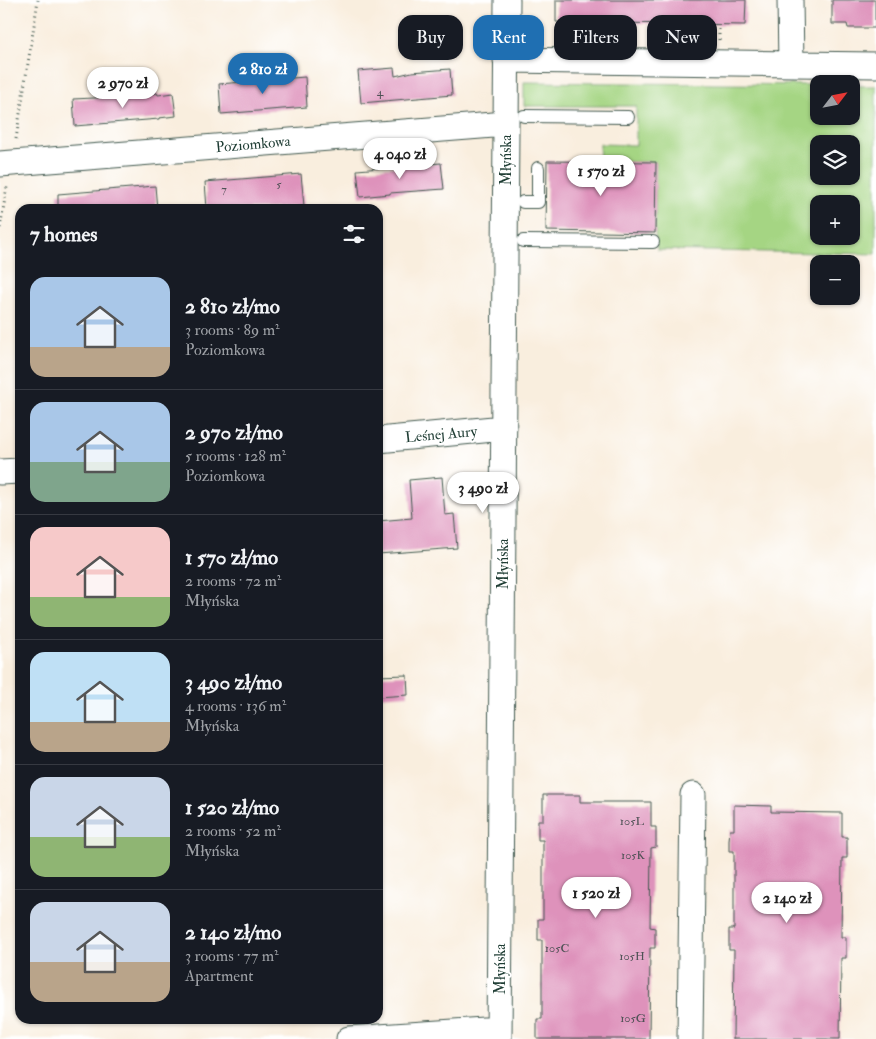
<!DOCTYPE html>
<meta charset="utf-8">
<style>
:root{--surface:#171b24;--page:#20242c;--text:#f1f3f6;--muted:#9ea1a6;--line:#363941;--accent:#1f6fb2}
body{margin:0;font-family:"IM FELL Double Pica",serif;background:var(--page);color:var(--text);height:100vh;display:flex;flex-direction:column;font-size:19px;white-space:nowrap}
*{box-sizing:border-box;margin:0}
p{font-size:16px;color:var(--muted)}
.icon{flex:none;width:28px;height:28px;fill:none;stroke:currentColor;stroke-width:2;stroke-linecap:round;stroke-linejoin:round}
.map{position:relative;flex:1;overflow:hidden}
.panel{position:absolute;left:15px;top:204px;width:368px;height:820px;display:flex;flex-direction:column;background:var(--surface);border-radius:15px;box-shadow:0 1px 4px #0004}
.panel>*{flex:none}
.guide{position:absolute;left:398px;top:15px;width:402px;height:45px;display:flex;gap:10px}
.needle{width:32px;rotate:58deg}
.fabs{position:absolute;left:810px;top:75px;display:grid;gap:10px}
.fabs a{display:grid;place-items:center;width:50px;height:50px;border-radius:10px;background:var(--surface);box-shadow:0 1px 4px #0004;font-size:25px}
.price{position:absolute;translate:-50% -42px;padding:0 11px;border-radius:18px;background:#fff;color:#222;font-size:16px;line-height:32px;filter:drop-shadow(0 1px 2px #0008)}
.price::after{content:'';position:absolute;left:50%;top:30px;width:15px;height:11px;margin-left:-8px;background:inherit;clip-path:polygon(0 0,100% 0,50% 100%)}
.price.on{background:var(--accent);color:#fff}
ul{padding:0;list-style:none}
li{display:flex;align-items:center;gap:15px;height:125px;padding:0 15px}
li+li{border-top:1px solid var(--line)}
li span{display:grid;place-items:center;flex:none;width:140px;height:100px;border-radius:15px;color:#555}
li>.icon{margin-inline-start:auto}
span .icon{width:60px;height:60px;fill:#fffc;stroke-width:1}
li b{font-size:21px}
h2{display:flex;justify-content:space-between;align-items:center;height:60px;padding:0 15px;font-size:21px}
.pill{padding:0 18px;border-radius:15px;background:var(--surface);box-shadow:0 1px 4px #0004;font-size:18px;line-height:45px}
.pill.on{background:var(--accent);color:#fff}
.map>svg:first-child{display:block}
</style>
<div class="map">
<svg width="876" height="1039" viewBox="0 0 876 1039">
<rect width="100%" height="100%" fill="#fff"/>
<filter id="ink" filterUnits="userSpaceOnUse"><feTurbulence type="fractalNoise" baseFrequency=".02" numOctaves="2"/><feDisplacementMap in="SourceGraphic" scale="10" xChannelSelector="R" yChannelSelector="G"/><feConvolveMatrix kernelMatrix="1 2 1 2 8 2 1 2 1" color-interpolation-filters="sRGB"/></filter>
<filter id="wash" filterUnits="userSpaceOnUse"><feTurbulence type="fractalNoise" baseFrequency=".0096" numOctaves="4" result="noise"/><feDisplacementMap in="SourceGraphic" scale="20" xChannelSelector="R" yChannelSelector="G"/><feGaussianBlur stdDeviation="1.12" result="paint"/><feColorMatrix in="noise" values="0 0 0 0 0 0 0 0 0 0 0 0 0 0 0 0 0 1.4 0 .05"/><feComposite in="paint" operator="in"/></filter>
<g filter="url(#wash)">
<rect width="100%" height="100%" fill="#f9eede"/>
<path fill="#a5d583" stroke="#62895c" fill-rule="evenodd" d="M524 82 819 85V116H851V86H876V254L657 250 655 233 656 162H599L600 144 636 145V106H524ZM819 144H851V176H819ZM819 204H851V236H819Z"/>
<g id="blocks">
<path fill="#de92bb" d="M556 0H746L745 25 556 22Z
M832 0H875V28H848L847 24H832Z
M394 68 395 76 412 72 450 69 452 95 361 103 358 71Z
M305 77 307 107 221 114 219 84Z
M157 93 158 95 173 93 176 116 159 118V119L75 126 73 99 115 97Z
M547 161 656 162 655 233 546 231Z
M441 163 444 189 390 193V194L360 197 357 170Z
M301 174 304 206 267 209H207L205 182Z
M155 186 157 209H58V194Z
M442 477 445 515 454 514 457 548 378 554V521L412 518 409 480Z
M407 675 408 695 378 697V676Z
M543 795H580V802H651V827H656V847L651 848 650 927 655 928V948H650L649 1039H537V1019H542V940H538V919H543V840H538V820H543Z
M734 805 771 806V812L842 813V837H847V858H842L841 937H846V958H841L840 1039H733L734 950H729V929H734V851H729V840L730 830H734Z"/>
</g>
</g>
<g filter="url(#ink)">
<use href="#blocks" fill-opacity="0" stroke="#40584e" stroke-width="1"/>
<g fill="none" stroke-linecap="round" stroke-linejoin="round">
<defs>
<path id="service" d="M524 116 628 117
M523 202H538V168
M523 241 653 242"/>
<path id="minor" d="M790 0 791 64
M506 60 876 65
M0 164 506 124
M378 440 504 428
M0 472 20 471
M349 1039 499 1029
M499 1039 507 0
M690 1039 693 795"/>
</defs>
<use href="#service" stroke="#40584e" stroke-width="14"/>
<use href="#minor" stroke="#40584e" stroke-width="27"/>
<path stroke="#40584e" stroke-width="3" stroke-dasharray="1 4" stroke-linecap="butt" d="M575 26V38
M607 38V24
M662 39V26
M719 40V27
M16 139 38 0
M0 228 7 187"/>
<use href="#service" stroke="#fff" stroke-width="12"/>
<use href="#minor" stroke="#fff" stroke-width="25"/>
</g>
</g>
<g text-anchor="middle" stroke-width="4" stroke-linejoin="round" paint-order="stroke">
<g font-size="12" fill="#4f5256">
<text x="380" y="96">4</text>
<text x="279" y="188">5</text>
<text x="224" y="193">7</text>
<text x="632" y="825">105L</text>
<text x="633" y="859">105K</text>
<text x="557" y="952">105C</text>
<text x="632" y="960">105H</text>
<text x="633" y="1022">105G</text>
</g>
<g font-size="15" fill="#1f3d34" stroke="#fff">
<text transform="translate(253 144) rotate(-5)" y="5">Poziomkowa</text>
<text transform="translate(506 160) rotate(-90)" y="5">Młyńska</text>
<text transform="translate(441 434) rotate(-5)" y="5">Leśnej Aury</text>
<text transform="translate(503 564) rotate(-90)" y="5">Młyńska</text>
<text transform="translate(500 969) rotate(-90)" y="5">Młyńska</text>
</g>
</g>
</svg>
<div class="fabs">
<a><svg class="needle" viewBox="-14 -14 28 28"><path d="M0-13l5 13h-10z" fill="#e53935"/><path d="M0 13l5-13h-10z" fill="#9ea1a6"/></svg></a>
<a><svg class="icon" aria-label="layers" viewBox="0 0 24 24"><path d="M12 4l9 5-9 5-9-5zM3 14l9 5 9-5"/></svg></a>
<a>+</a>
<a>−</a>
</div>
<b class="price on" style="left:263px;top:95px">2 810 zł</b>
<b class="price" style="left:123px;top:109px">2 970 zł</b>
<b class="price" style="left:400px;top:180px">4 040 zł</b>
<b class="price" style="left:601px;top:197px">1 570 zł</b>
<b class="price" style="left:483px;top:514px">3 490 zł</b>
<b class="price" style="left:596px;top:919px">1 520 zł</b>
<b class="price" style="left:787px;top:924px">2 140 zł</b>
<div class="guide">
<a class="pill">Buy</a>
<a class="pill on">Rent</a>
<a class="pill">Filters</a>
<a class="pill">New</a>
</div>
<section class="panel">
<h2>7 homes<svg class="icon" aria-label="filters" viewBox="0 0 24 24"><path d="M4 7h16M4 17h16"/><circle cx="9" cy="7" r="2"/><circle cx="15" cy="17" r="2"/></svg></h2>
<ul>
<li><span style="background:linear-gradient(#a9c7e8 70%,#b9a48a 0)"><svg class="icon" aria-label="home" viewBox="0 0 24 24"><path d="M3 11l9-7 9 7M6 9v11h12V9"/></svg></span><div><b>2 810 zł/mo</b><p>3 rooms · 89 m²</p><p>Poziomkowa</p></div></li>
<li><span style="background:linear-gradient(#a9c7e8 60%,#7fa58c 0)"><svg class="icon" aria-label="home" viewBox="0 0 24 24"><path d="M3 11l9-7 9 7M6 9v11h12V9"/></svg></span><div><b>2 970 zł/mo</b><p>5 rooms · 128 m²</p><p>Poziomkowa</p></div></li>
<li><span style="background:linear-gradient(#f6c9c9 70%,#8fb573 0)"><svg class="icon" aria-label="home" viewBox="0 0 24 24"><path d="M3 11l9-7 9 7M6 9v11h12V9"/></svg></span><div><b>1 570 zł/mo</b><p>2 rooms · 72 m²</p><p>Młyńska</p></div></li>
<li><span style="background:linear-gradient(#bfe0f5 70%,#b9a48a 0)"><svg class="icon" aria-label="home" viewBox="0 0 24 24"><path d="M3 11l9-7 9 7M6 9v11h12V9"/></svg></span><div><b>3 490 zł/mo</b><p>4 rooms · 136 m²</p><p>Młyńska</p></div></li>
<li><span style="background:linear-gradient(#c9d6e8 60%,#8fb573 0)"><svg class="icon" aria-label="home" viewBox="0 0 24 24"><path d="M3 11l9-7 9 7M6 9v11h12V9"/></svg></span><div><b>1 520 zł/mo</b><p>2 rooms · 52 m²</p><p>Młyńska</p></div></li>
<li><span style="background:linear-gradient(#c9d6e8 60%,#b9a48a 0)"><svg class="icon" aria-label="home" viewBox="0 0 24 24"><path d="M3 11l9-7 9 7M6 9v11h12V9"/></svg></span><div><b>2 140 zł/mo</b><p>3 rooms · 77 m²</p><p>Apartment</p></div></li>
</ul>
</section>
</div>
